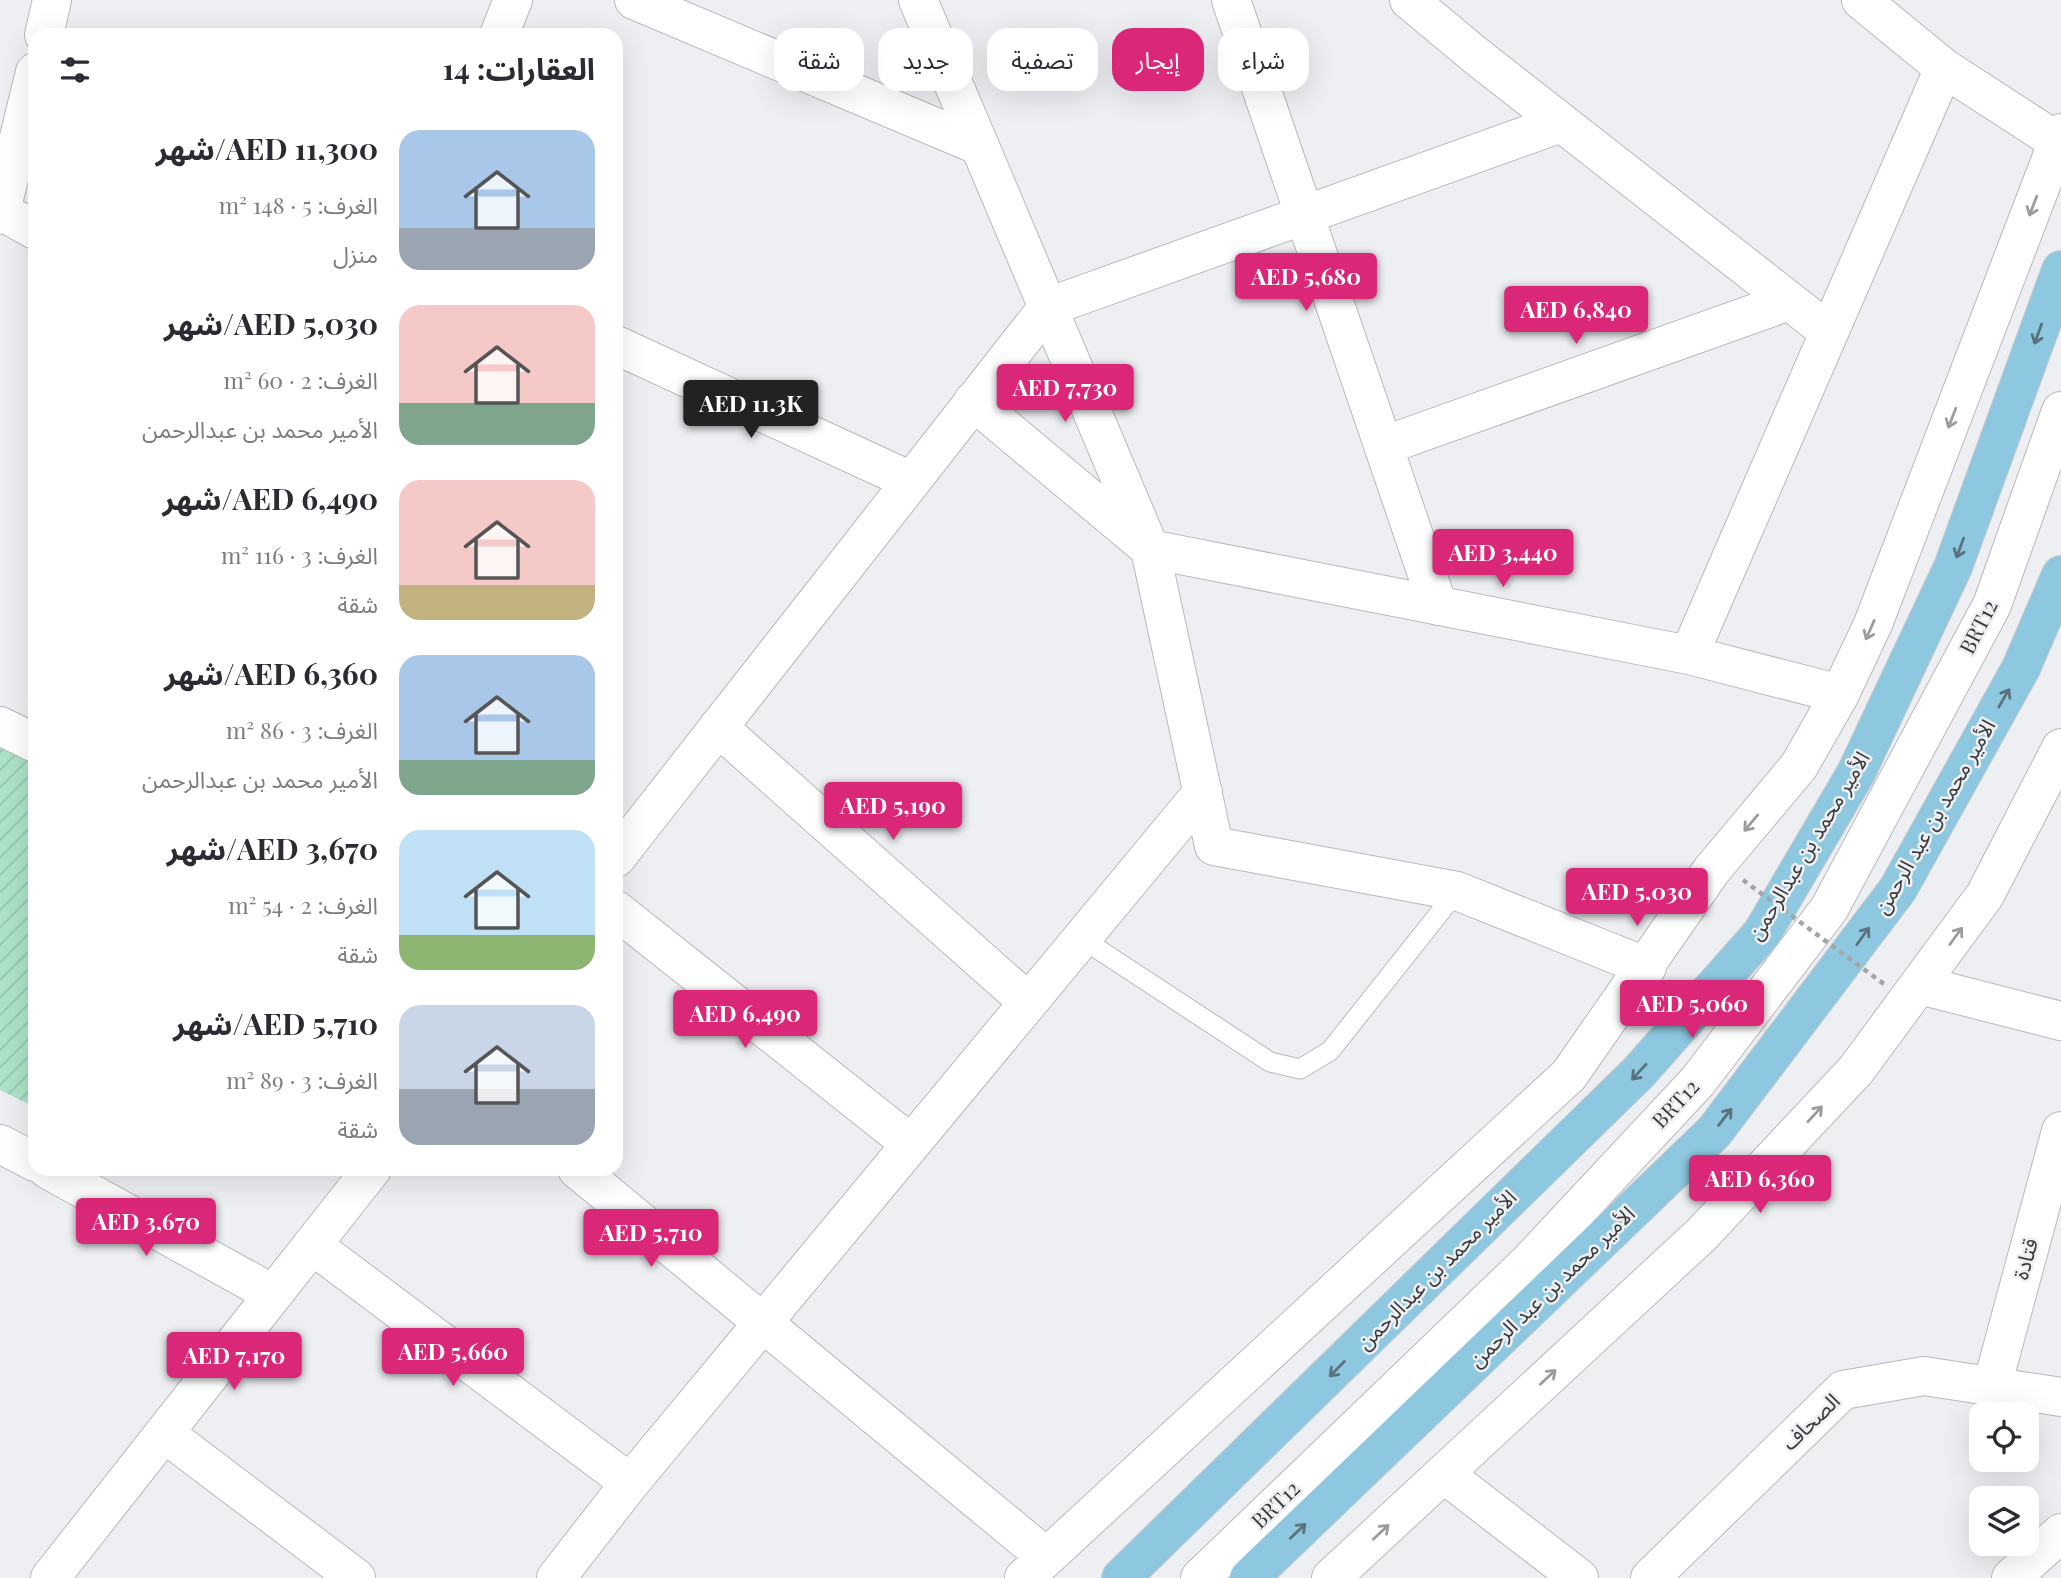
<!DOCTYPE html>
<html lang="ar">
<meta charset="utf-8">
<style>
:root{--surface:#fff;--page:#f7f7f7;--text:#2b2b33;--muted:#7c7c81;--accent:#db2777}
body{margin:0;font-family:"Playfair Display","Noto Sans Arabic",serif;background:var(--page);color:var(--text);direction:rtl;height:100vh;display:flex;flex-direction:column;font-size:26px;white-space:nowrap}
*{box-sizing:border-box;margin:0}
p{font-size:23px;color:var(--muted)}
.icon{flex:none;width:38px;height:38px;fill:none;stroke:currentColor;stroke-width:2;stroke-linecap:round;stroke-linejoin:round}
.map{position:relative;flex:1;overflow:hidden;direction:ltr}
.side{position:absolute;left:28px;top:28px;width:595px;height:1148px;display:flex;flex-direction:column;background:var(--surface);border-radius:21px;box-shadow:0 7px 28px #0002;direction:rtl}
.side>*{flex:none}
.hud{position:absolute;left:644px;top:28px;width:665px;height:63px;direction:rtl;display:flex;gap:14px}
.controls{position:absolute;left:1969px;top:1402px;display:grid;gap:14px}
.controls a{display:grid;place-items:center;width:70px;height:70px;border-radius:14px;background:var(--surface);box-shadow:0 7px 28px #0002;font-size:35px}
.price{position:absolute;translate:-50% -60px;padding:0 16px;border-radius:7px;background:var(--accent);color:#fff;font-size:23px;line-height:46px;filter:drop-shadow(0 2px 4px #0008)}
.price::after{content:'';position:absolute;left:50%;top:42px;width:21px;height:16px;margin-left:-10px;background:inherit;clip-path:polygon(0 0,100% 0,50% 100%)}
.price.on{background:#222;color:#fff}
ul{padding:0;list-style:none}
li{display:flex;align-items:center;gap:21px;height:175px;padding:0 28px}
li span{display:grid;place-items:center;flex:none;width:196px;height:140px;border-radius:21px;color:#555}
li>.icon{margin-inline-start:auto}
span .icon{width:84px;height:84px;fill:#fffc;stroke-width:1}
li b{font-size:30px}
h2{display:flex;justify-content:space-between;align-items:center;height:84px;padding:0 28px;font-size:30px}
.tag{padding:0 24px;border-radius:21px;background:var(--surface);box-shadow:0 7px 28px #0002;font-size:24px;line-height:63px}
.tag.on{background:var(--accent);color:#fff}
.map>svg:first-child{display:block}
</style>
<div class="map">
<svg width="2061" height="1578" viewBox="0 0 2061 1578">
<defs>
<pattern id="garden-furrows" width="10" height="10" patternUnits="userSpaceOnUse" patternTransform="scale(1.75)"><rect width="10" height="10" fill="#ace3c8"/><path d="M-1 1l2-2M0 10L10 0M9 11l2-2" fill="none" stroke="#95c4ad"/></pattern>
</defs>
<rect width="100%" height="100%" fill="#edeff2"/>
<path fill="url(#garden-furrows)" d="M0 746 35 763V1107L0 1090Z"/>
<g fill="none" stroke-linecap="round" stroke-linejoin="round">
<defs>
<path id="service" d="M1081 938 1270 1062 1300 1069 1330 1051 1457 891"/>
<path id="minor" d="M634 0 980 146
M918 0 1150 549 1214 846 1457 891 1647 967
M1231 0 1438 606
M1409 0 1475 55 1829 332
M1861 0 1944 68 2058 142
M44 35 52 0
M499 35 513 0
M1 211 35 230
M0 215 35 72
M616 345 911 481
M973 401 1150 549 1689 655 1840 694
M1383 446 1789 301
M1689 655 1944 68
M0 726 35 743
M718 727 1028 1002
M616 858 1048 307 1561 123
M616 910 911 1144
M1920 985 2061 1021
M0 1144 35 1162
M47 1169 273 1294
M577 1169 1046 1557
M312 1245 630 1483
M1992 1386 2061 1131
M164 1433 356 1578
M1444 1474 1579 1578
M50 1578 372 1169
M556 1578 630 1483 1203 792
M1024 1578 1569 1075 1711 871 1799 766 1840 694 1873 624 2061 133
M1331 1578 1701 1235 1856 1070 1985 895 2061 748
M1650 1578 1843 1390 1924 1376 2061 1397
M2011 1578 2061 1533"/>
<path id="secondary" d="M1200 1578 1529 1262 1698 1081 1829 909 1992 605 2061 411"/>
<path id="primary" d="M1121 1578 1639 1072 1762 933 1856 773 1953 567 2061 270
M1249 1578 1714 1132 1898 889 2021 668 2061 575"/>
</defs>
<use href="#service" stroke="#b8b9bc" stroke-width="21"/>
<use href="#minor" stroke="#b8b9bc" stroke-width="40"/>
<use href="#secondary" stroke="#b8b9bc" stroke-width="40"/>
<use href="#primary" stroke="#ccc" stroke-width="40"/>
<use href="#service" stroke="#fff" stroke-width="19"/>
<use href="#minor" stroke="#fff" stroke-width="38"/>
<use href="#secondary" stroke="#fff" stroke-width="38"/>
<use href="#primary" stroke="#8ec7e0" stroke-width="38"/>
<path stroke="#a3a5a7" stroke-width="4.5" stroke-dasharray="5 5" stroke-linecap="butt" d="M1743 880 1884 984"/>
</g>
<defs><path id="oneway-shaft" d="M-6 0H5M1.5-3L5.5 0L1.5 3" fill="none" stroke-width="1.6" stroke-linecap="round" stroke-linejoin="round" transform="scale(1.75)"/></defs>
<g stroke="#9c9c9d">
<use href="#oneway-shaft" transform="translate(2033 206) rotate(111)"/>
<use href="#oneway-shaft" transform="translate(1952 418) rotate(111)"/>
<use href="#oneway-shaft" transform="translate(1870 630) rotate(114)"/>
<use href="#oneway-shaft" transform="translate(1751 823) rotate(130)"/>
<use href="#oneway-shaft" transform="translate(1956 936) rotate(-54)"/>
<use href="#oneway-shaft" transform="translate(1815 1114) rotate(-47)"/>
<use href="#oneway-shaft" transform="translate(1548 1377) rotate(-43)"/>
<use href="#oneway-shaft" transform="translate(1381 1532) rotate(-43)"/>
</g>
<g stroke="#5b727d">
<use href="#oneway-shaft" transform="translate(2038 334) rotate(110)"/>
<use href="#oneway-shaft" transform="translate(1960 548) rotate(110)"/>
<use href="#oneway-shaft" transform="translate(2004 698) rotate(-60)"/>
<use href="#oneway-shaft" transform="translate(1863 936) rotate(-54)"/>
<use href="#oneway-shaft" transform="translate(1639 1072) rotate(133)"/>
<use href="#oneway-shaft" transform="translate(1725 1117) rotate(-52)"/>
<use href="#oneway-shaft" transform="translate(1337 1369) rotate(135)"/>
<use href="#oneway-shaft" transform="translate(1298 1531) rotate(-44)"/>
</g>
<g text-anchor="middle" stroke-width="5" stroke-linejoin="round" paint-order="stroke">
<g font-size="21" fill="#393a3b" stroke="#edeff2">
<text transform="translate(1979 627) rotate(-63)" y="7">BRT12</text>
<text transform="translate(1935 817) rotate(-60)" y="7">الأمير محمد بن عبد الرحمن</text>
<text transform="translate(1809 846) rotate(-59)" y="7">الأمير محمد بن عبدالرحمن</text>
<text transform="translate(1676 1104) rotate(-47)" y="7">BRT12</text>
<text transform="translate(2026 1259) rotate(-75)" y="7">قتادة</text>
<text transform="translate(1437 1270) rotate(-45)" y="7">الأمير محمد بن عبدالرحمن</text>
<text transform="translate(1552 1287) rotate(-44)" y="7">الأمير محمد بن عبد الرحمن</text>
<text transform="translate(1811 1422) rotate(-44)" y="7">الصحاف</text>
<text transform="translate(1276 1505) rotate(-44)" y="7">BRT12</text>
</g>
</g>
</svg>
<div class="controls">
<a><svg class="icon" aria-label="locate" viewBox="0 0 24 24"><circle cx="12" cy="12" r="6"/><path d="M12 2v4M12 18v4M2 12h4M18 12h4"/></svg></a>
<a><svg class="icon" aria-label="layers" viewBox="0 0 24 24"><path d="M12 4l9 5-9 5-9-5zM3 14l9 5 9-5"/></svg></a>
</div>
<b class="price" style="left:1306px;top:313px">AED 5,680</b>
<b class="price" style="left:1576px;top:346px">AED 6,840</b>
<b class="price" style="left:1065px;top:424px">AED 7,730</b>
<b class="price on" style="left:751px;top:440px">AED 11.3K</b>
<b class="price" style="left:1503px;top:589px">AED 3,440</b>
<b class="price" style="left:893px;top:842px">AED 5,190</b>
<b class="price" style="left:1637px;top:928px">AED 5,030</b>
<b class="price" style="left:1692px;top:1040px">AED 5,060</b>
<b class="price" style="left:745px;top:1050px">AED 6,490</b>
<b class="price" style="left:1760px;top:1215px">AED 6,360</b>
<b class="price" style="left:146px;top:1258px">AED 3,670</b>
<b class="price" style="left:651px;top:1269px">AED 5,710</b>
<b class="price" style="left:453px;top:1388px">AED 5,660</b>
<b class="price" style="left:234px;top:1392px">AED 7,170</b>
<div class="hud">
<a class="tag">شراء</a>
<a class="tag on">إيجار</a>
<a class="tag">تصفية</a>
<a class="tag">جديد</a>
<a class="tag">شقة</a>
</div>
<section class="side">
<h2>العقارات: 14<svg class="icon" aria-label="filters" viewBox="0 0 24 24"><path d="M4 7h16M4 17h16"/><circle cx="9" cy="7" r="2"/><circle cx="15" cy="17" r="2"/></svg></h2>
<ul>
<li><span style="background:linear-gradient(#a9c7e8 70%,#9aa5b1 0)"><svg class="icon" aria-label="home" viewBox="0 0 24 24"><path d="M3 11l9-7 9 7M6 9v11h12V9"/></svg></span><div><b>AED 11,300/شهر</b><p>الغرف: 5 · 148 m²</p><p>منزل</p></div></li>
<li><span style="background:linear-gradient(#f6c9c9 70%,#7fa58c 0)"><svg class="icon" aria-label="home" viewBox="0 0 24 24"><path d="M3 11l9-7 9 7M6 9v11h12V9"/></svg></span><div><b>AED 5,030/شهر</b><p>الغرف: 2 · 60 m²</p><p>الأمير محمد بن عبدالرحمن</p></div></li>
<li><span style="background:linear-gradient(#f6c9c9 75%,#c2b280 0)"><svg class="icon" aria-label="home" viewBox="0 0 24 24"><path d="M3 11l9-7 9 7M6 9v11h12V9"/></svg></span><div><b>AED 6,490/شهر</b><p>الغرف: 3 · 116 m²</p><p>شقة</p></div></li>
<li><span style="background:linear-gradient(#a9c7e8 75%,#7fa58c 0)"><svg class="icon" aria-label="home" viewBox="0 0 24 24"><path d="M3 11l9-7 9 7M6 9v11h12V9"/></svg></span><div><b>AED 6,360/شهر</b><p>الغرف: 3 · 86 m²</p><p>الأمير محمد بن عبدالرحمن</p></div></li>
<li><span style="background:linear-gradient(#bfe0f5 75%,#8fb573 0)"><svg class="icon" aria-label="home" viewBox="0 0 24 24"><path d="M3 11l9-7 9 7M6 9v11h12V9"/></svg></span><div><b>AED 3,670/شهر</b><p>الغرف: 2 · 54 m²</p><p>شقة</p></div></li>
<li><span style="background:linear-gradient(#c9d6e8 60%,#9aa5b1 0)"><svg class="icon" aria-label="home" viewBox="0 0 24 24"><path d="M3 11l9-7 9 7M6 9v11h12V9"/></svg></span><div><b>AED 5,710/شهر</b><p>الغرف: 3 · 89 m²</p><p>شقة</p></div></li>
</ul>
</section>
</div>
